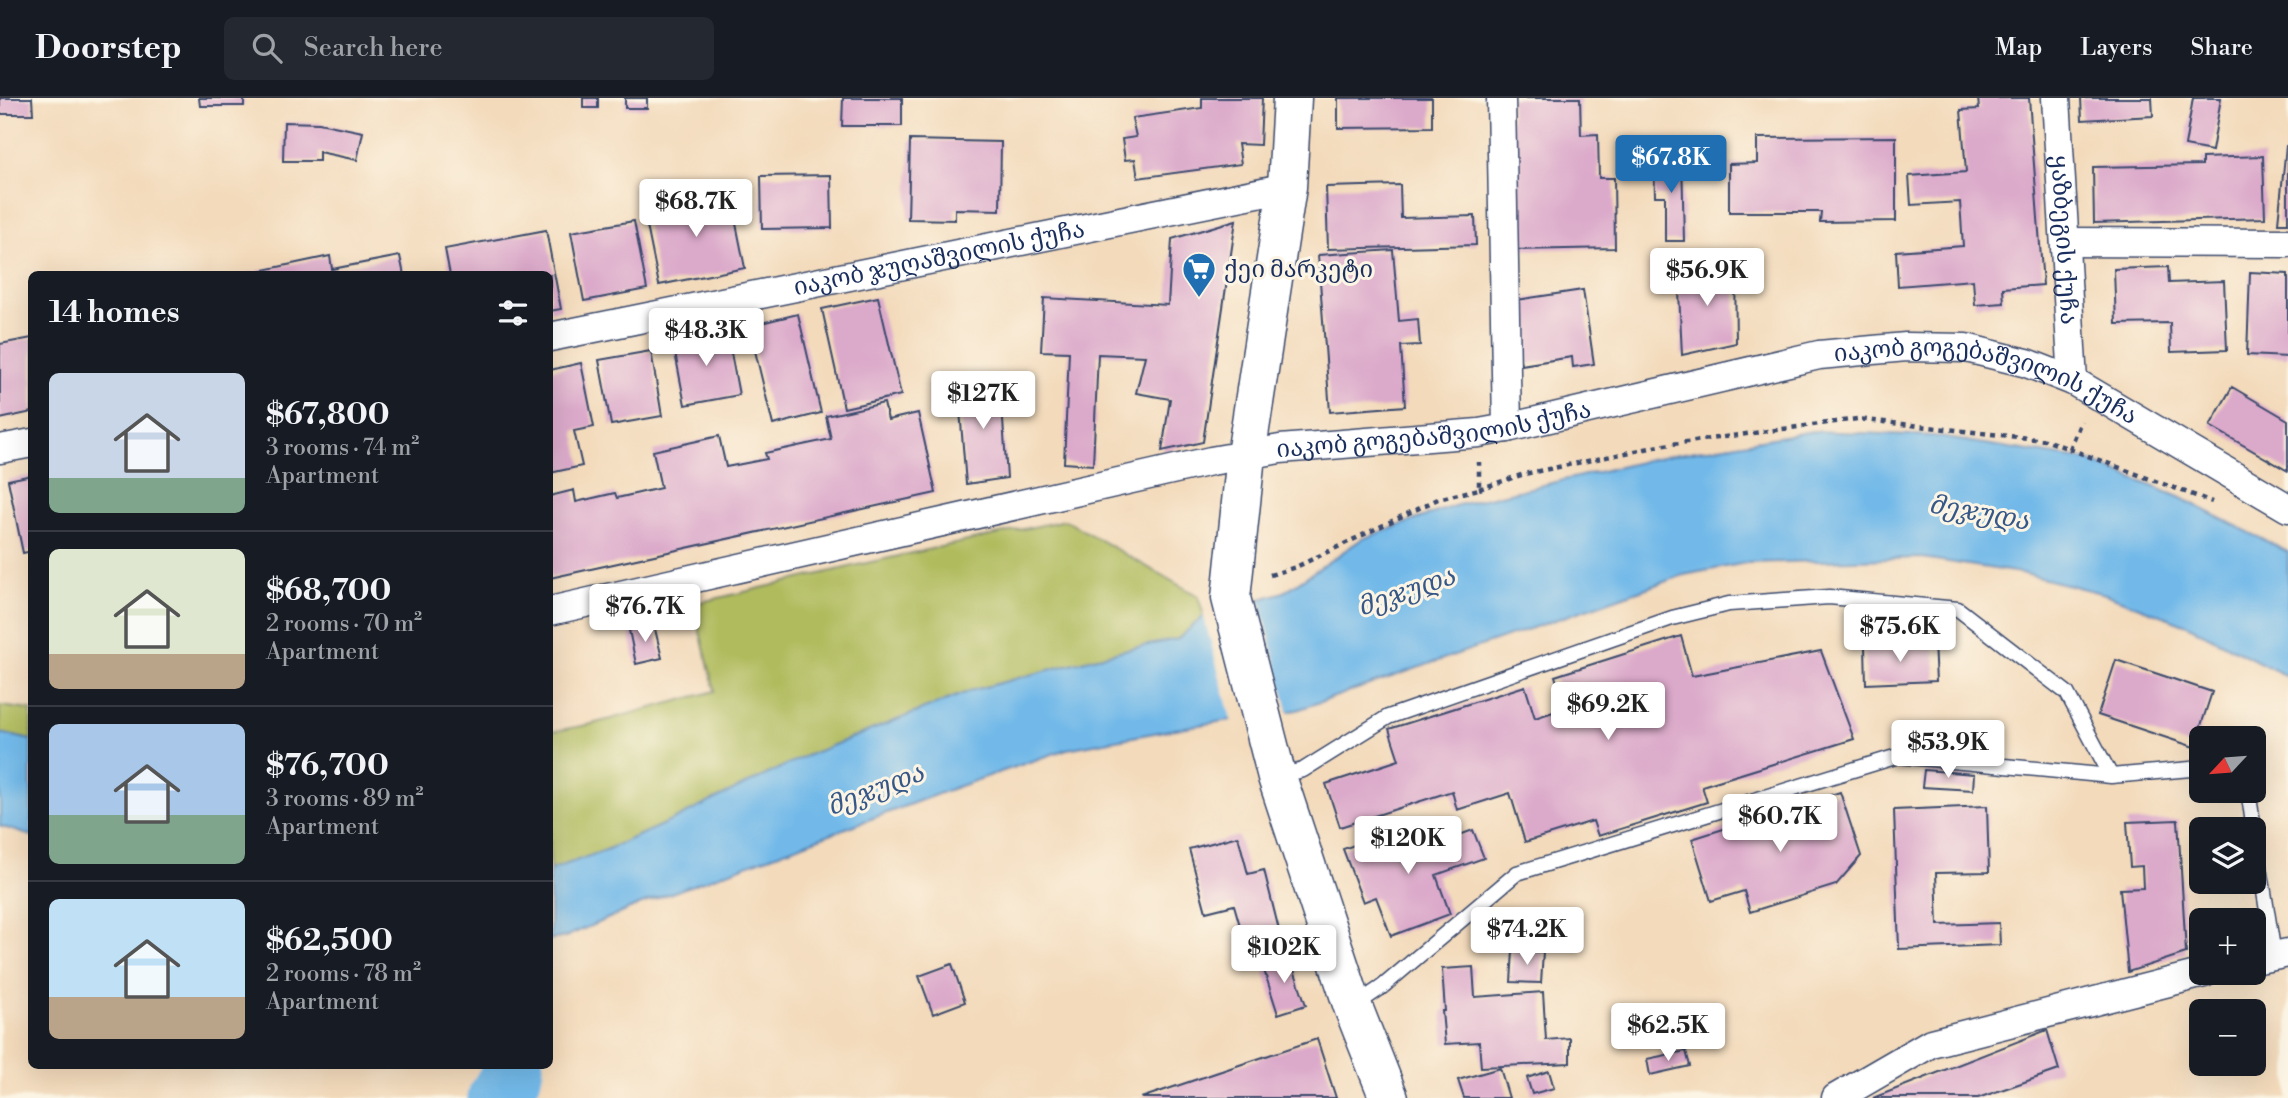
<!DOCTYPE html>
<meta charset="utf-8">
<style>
:root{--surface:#171b24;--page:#242831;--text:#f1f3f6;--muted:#9ea1a6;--line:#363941;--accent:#1f6fb2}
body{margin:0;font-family:"Libre Bodoni","Noto Serif Georgian",serif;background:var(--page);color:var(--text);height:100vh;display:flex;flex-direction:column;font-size:26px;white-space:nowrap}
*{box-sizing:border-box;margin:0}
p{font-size:23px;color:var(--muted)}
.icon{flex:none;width:38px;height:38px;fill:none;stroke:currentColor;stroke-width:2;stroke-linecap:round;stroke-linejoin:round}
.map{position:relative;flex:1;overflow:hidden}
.side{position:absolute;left:28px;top:173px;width:525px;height:798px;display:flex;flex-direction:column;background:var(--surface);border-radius:10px;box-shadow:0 7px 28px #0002}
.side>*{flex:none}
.needle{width:46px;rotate:244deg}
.controls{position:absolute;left:2189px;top:628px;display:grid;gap:14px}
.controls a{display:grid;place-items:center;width:77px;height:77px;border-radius:10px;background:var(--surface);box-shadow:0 7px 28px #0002;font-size:35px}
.price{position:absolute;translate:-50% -60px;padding:0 16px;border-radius:7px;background:#fff;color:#222;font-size:23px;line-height:46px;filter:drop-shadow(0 2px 4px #0008)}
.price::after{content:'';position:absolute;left:50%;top:42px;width:21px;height:16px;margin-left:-10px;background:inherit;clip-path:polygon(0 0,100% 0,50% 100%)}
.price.current{background:var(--accent);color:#fff}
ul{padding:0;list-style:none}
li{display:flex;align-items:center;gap:21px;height:175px;padding:0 21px}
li+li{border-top:2px solid var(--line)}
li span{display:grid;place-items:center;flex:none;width:196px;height:140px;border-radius:10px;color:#555}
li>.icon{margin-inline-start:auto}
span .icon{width:84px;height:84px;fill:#fffc;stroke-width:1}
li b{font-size:30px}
h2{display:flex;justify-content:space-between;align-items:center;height:84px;padding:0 21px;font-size:30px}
header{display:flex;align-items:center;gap:42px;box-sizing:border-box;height:98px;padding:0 35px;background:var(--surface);border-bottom:2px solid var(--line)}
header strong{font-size:33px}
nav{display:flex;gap:38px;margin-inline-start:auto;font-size:24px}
.search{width:490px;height:63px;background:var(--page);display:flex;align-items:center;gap:18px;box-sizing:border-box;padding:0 24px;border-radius:10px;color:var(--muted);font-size:26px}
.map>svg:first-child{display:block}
</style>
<header>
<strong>Doorstep</strong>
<div class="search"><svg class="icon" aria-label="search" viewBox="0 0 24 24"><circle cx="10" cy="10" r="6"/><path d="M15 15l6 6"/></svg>Search here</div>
<nav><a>Map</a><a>Layers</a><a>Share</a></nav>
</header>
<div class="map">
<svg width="2288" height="1000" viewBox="0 0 2288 1000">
<rect width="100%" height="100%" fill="#fcf5e5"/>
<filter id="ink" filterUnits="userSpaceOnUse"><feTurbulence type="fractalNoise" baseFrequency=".0143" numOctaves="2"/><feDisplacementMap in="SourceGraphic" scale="14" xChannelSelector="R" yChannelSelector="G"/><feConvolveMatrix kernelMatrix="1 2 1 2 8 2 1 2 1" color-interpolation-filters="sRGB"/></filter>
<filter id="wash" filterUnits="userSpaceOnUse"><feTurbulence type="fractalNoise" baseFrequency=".00686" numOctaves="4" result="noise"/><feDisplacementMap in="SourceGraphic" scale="28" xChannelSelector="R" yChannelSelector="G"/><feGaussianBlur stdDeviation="1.57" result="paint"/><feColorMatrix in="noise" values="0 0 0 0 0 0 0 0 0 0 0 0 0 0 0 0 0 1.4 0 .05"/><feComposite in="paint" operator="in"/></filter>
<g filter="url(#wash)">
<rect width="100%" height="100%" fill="#f3dabb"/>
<path fill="#b0bb5d" stroke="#66755e" stroke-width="2" d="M1065 422 1198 498 1204 518 1178 541 1124 552 970 593 801 660 673 722 606 752 562 769 550 772V634L592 626 715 593 693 506 862 466Z
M0 608 31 612V642L0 635Z"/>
<path fill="#72b9e9" stroke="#4674a4" stroke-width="2" d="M1813 333 1933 338 2087 362 2179 399 2288 454V579L2187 527 2105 496 2021 475 1922 460 1746 465 1684 477 1297 612 1192 628 1067 651 954 690 639 807 565 839 550 842V772L606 752 673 722 801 660 970 593 1124 552 1178 541 1204 518 1284 494 1362 441 1454 408 1661 359Z
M0 635 31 642V738L0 728Z"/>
<path fill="#f3dabb" d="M1259 498 1289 616 1232 625 1203 515Z"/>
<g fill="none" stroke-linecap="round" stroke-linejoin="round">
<path stroke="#72b9e9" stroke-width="61" d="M498 1000 511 978 513 968"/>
</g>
<g id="blocks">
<path fill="#dba9ca" d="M0 0H32L33 16H0Z
M199 0H244V8H200Z
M583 0H598V10H583Z
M625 0H647V10H625Z
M843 0H902V28H842Z
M1202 0H1262L1260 47 1238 46 1241 66 1138 80 1135 61 1125 62 1122 41 1136 39 1132 20 1202 10Z
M1338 0H1432V29L1338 30Z
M1511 0H1580L1581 37 1598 36 1599 80H1614L1615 150 1511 152Z
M1978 0H2029L2043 187 2003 190 2004 205 1975 207 1973 182 1898 188 1896 153 1963 148 1960 104 1911 107 1909 78 1966 74 1961 12 1979 11Z
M2081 0H2152L2153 18 2082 22Z
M2193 0H2221L2212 53 2185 48Z
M284 24 319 25 363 34 357 62 319 54V63H283Z
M1896 39V123L1820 124 1821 114H1729V66L1757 65V40Z
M910 42 1001 44 1000 112 955 111V122L908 121Z
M2286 48H2288V125H2278Z
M2263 58 2265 120 2094 125 2093 69 2202 67V60Z
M1654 59H1682L1684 143H1665V98H1655Z
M831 77 832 130 762 131 761 78Z
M728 86 745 170 659 187 645 118 707 106 704 91Z
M1400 87 1401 120 1475 118 1476 147 1328 151 1326 89Z
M1236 122 1203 344 1162 353 1170 301 1136 295 1145 258 1098 256 1093 367 1064 365 1069 254 1041 253 1044 200 1168 207 1172 141Z
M634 123 647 191 584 203 571 134Z
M546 132 561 211 550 213V177H450L445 151Z
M1393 152 1399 223 1418 221 1420 247 1401 248 1405 308 1330 314 1318 157Z
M330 158 332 171 400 158 404 177H240Z
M1735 169 1736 245 1682 257 1678 172Z
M2168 169 2169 185 2224 183 2227 252 2171 254 2170 225 2116 226 2114 171Z
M2250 174 2288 176V259L2247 257Z
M1583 192 1594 266 1573 269 1572 259 1521 267 1510 203Z
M878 199 901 297 844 310 822 211Z
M798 216 821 315 773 327 749 228Z
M727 234 739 297 685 307 673 244Z
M32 240V314L0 321V246Z
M651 253 662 318 611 327 599 262Z
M581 265 594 329 574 333 582 368 550 375V272Z
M1000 279 1007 380 966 386 958 287Z
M2232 289 2288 322V373L2210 328Z
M884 305 888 322 918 315 936 395 550 480V398L574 392 576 404 615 395 617 400 661 390 653 353 719 338 726 369 767 361 765 355 831 341 826 318Z
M32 377V453L23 455 8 382Z
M654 527 662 560 636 566 629 532Z
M1681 538 1692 578 1821 553 1854 641 1702 688 1707 704 1598 738 1593 723 1525 744 1510 695 1457 712 1452 693 1340 729 1326 686 1399 662 1389 631 1525 588 1535 620 1565 610 1555 578Z
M1934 545 1936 583 1866 586 1865 548Z
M2116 562 2212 594 2194 649 2098 617Z
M1924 672 1974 676 1973 692 1922 689Z
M1840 694 1861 758 1836 787 1750 814 1744 793 1711 803 1692 741Z
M1987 708 1989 774 1936 775 1938 827 1999 825 2000 847 1899 851 1894 712Z
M2178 722 2186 855 2128 874 2120 791 2143 790 2142 768 2130 769 2127 724Z
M1402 730 1411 755 1473 732 1484 760 1436 777 1450 816 1391 838 1376 799 1363 804 1343 751Z
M1238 738 1248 776 1264 772 1280 836 1245 845 1234 807 1206 814 1189 751Z
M1513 853 1543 854 1541 885 1511 884Z
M1289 857 1306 907 1278 916 1262 866Z
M952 866 965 904 933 916 919 878Z
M1473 869 1475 899 1543 894 1546 942 1570 940V965L1481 969 1479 944 1445 946 1442 913H1445L1442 871Z
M2047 932 2059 972 1978 1000H1873Z
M1317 941 1336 1000H1141Z
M1686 953 1690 968 1650 977 1647 961Z
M1500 970 1509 1000H1464L1458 982Z
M1549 973 1554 990 1532 996 1527 980Z"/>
</g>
</g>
<g filter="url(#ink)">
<use href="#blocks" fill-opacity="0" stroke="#3b496c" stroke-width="2"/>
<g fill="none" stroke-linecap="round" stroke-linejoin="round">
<defs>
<path id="lane" d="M1279 678 1303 672 1388 619 1672 520 1729 506 1829 499 1958 511 2067 595 2111 678 1898 658 1517 775 1382 889 1354 908
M2111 678 2202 670
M2248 693 2274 857"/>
<g id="street">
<path d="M1501 0 1507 330"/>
<path id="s1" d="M2056 0 2073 283"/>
<path d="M2065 144 2288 145"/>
<path id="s2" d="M550 239 1287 89"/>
<path d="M0 351 32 345"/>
<path id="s3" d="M550 513 1211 363 1280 351 1479 335 1507 330 1819 257 1906 249 1966 250 2027 265 2073 283 2288 410"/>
<path d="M2254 862 2288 855"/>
<path d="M1836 1000 1931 945 2204 875"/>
</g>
<path id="secondary" d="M1292 0 1287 89 1246 357 1231 500 1277 679 1353 909 1389 1000"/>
</defs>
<use href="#lane" stroke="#3b496c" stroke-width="17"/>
<use href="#street" stroke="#3b496c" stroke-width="31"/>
<use href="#secondary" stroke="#3b496c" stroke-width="41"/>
<path stroke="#3b496c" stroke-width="4.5" stroke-dasharray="5 5" stroke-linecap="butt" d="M2070 351 2081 323
M1479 391 1524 376 1665 347 1857 321 2045 342 2212 404
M1270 477 1296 469 1438 401 1479 391V364"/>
<use href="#lane" stroke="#fff" stroke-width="14"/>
<use href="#street" stroke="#fff" stroke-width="28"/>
<use href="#secondary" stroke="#fff" stroke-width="38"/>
</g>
</g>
<defs>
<symbol id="supermarket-pin" viewBox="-11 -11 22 30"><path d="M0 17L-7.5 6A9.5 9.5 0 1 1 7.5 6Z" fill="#1f6fb2" stroke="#fcf5e5"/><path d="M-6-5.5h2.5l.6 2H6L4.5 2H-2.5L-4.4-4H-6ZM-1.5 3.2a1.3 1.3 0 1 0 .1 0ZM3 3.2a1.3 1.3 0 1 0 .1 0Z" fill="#fff"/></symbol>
</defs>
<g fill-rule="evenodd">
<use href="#supermarket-pin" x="1180" y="152" width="38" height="52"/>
</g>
<g text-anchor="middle" stroke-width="6" stroke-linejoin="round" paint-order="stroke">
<g font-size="24" fill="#1b2f5e" stroke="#fcf5e5">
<text dy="8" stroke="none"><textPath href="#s1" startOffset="142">ყაზბეგის ქუჩა</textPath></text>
<text dy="8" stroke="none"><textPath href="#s2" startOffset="397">იაკობ ჯუღაშვილის ქუჩა</textPath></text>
<text dy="8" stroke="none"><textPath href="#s3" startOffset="1470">იაკობ გოგებაშვილის ქუჩა</textPath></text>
<text dy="8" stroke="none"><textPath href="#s3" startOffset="903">იაკობ გოგებაშვილის ქუჩა</textPath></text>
</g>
<g font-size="24" fill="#1b2f5e" stroke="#fcf5e5" text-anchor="start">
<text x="1224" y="179">ქეი მარკეტი</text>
</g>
<g font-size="26" font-style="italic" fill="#355888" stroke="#fcf5e5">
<text transform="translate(1979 414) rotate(10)" y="9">მეჯუდა</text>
<text transform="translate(1406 493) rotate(-19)" y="9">მეჯუდა</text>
<text transform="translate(875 691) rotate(-21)" y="9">მეჯუდა</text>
</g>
</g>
</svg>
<div class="controls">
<a><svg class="needle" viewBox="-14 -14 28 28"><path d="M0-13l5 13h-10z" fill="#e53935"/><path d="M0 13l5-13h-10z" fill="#9ea1a6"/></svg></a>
<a><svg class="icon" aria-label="layers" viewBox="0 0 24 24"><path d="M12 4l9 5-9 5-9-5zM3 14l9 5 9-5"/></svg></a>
<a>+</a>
<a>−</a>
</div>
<b class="price current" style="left:1671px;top:97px">$67.8K</b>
<b class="price" style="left:696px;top:141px">$68.7K</b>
<b class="price" style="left:1707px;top:210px">$56.9K</b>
<b class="price" style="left:706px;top:270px">$48.3K</b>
<b class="price" style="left:983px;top:333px">$127K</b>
<b class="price" style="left:645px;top:546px">$76.7K</b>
<b class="price" style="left:1900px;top:566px">$75.6K</b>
<b class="price" style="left:1608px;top:644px">$69.2K</b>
<b class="price" style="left:1948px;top:682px">$53.9K</b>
<b class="price" style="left:1780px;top:756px">$60.7K</b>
<b class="price" style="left:1408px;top:778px">$120K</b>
<b class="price" style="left:1527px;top:869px">$74.2K</b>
<b class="price" style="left:1284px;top:887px">$102K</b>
<b class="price" style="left:1668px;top:965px">$62.5K</b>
<section class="side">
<h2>14 homes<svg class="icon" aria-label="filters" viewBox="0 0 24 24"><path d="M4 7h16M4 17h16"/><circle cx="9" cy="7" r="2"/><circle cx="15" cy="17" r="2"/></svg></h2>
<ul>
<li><span style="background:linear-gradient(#c9d6e8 75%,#7fa58c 0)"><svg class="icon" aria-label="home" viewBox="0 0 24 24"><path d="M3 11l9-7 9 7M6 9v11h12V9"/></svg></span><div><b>$67,800</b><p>3 rooms · 74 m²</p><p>Apartment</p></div></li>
<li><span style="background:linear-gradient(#dfe7d0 75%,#b9a48a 0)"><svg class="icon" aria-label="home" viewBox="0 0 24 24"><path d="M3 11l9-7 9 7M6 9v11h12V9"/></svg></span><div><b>$68,700</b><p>2 rooms · 70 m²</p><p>Apartment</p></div></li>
<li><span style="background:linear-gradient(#a9c7e8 65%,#7fa58c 0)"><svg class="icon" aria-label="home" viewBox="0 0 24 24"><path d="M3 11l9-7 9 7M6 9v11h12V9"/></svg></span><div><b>$76,700</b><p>3 rooms · 89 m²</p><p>Apartment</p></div></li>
<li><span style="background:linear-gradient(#bfe0f5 70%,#b9a48a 0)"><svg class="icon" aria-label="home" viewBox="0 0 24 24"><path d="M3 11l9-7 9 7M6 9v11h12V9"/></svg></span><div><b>$62,500</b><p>2 rooms · 78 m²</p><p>Apartment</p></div></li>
</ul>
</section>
</div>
